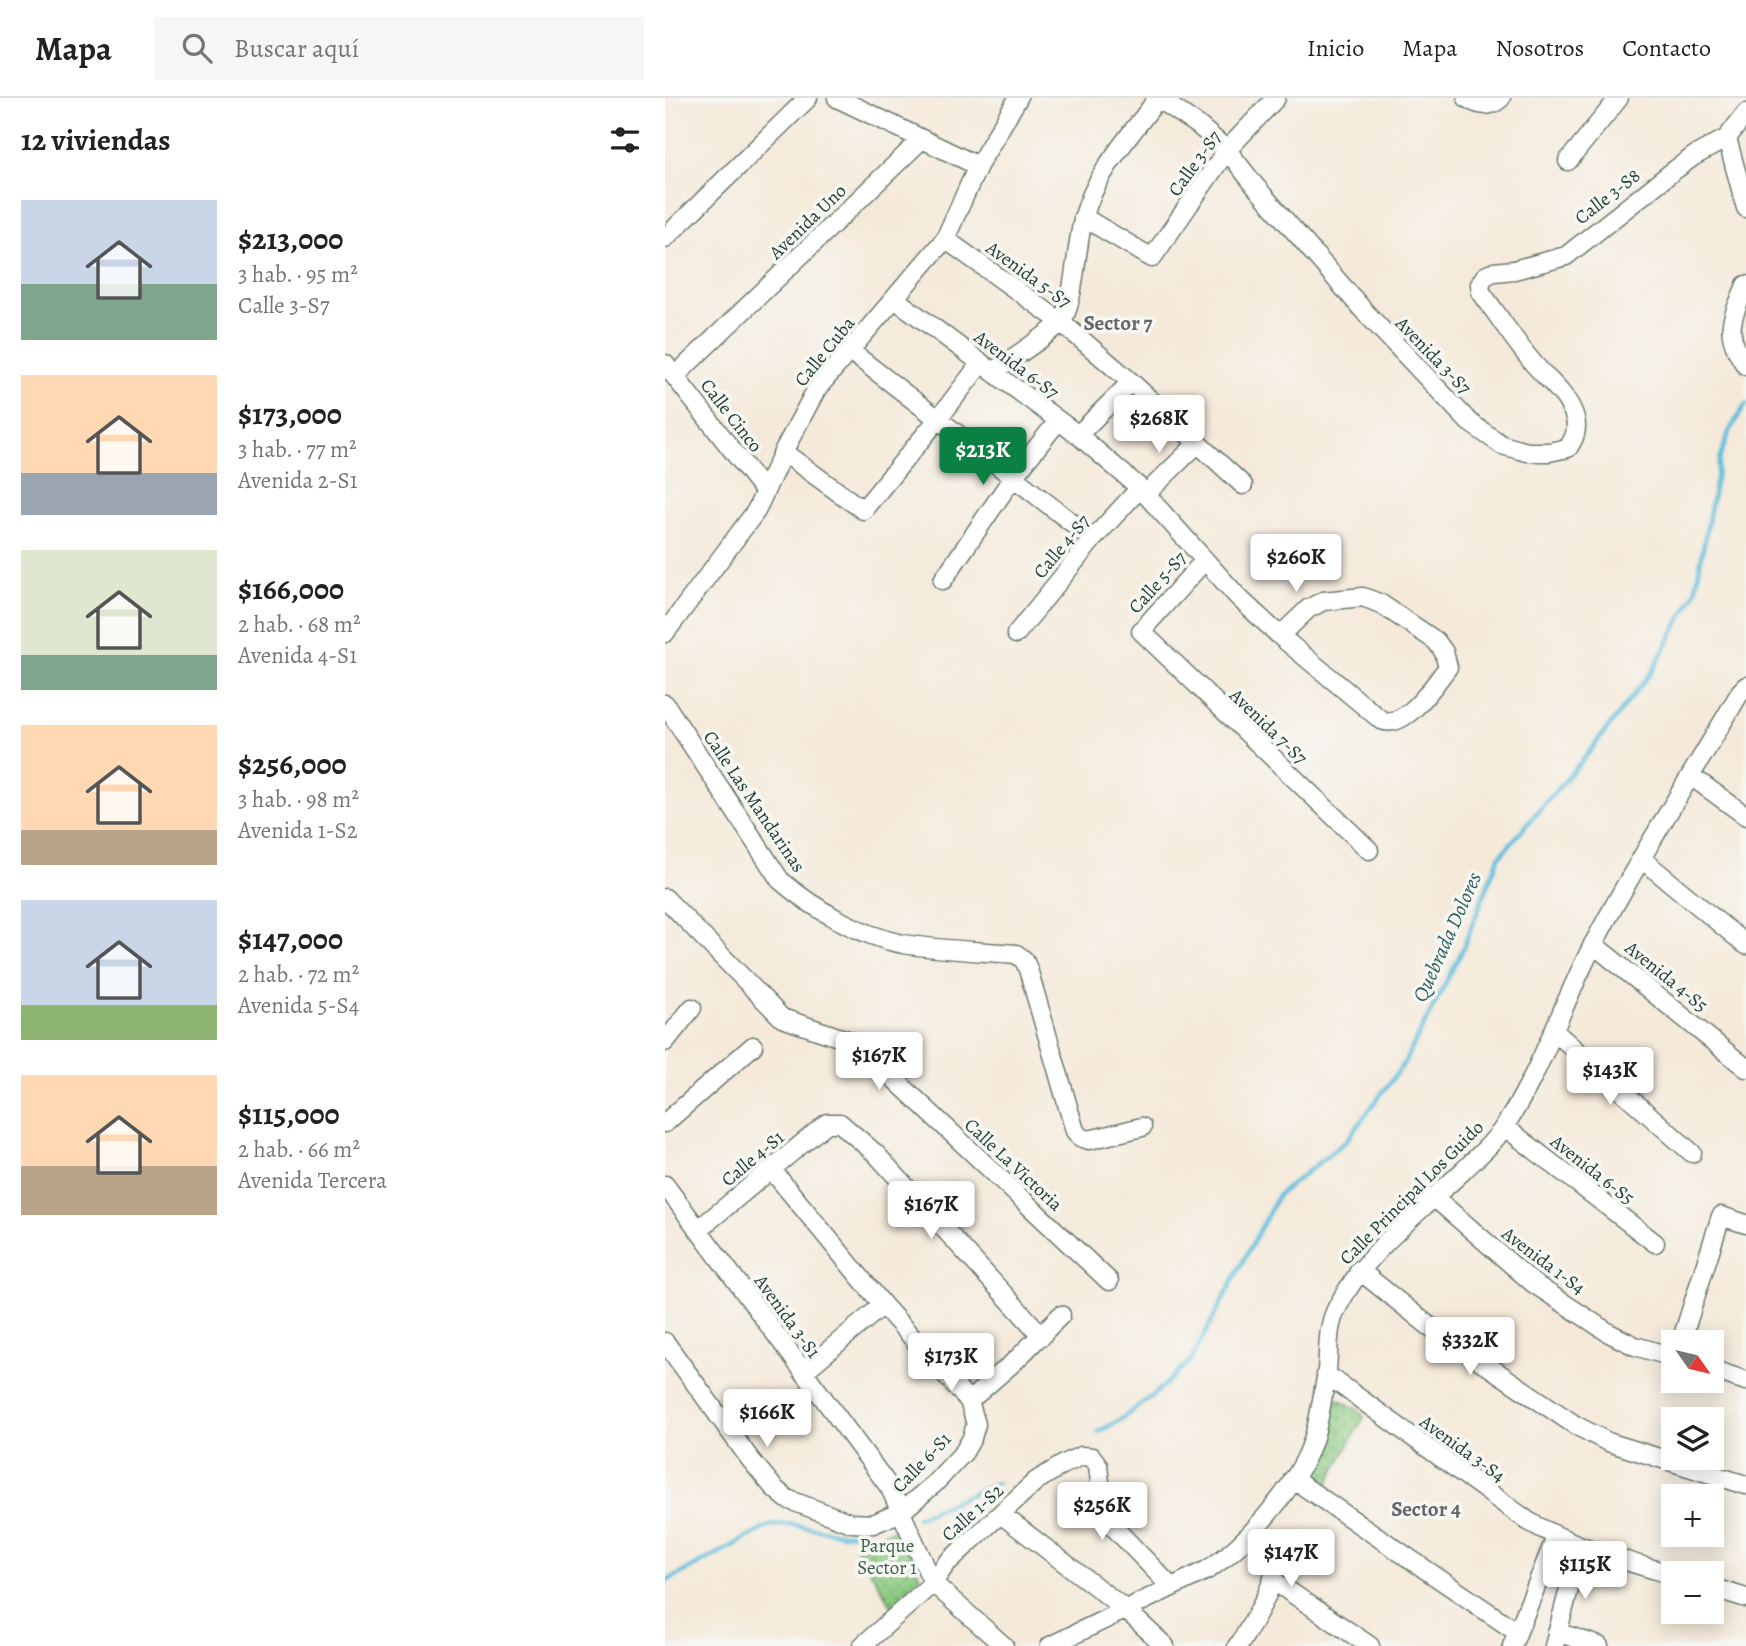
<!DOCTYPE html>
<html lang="es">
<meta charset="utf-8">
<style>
:root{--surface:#fff;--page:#f6f6f6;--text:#222;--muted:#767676;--line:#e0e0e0;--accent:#0b8043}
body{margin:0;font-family:Alegreya,serif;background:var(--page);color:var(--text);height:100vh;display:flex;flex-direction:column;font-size:26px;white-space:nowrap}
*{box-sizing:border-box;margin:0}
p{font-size:23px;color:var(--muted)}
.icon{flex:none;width:38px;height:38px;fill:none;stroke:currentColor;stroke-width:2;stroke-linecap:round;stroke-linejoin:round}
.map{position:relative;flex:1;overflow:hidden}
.panel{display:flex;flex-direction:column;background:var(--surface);width:665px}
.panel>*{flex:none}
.needle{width:46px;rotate:124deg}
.fabs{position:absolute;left:996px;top:1232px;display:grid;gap:14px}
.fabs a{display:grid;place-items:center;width:63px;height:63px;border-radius:0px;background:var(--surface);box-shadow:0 4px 18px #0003;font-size:35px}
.price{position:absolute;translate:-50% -60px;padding:0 16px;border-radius:7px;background:#fff;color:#222;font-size:23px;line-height:46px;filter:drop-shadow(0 2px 4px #0008)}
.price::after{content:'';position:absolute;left:50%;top:42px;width:21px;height:16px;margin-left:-10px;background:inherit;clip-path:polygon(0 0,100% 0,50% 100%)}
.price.current{background:var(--accent);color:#fff}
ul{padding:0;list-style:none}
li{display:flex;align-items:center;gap:21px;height:175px;padding:0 21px}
li span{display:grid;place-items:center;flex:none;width:196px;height:140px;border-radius:0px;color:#555}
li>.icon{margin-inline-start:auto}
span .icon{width:84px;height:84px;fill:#fffc;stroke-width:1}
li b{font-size:30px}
h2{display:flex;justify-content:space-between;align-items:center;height:84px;padding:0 21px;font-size:30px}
header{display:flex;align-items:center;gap:42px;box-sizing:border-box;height:98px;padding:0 35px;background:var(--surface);border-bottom:2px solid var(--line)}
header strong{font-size:33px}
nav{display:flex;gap:38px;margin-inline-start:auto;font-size:24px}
.search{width:490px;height:63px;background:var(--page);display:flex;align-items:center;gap:18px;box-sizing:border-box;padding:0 24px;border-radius:0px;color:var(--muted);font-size:26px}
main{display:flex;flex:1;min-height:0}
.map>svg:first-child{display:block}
</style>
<header>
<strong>Mapa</strong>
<div class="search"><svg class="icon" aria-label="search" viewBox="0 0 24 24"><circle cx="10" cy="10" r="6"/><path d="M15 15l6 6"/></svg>Buscar aquí</div>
<nav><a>Inicio</a><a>Mapa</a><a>Nosotros</a><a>Contacto</a></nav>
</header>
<main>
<section class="panel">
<h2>12 viviendas<svg class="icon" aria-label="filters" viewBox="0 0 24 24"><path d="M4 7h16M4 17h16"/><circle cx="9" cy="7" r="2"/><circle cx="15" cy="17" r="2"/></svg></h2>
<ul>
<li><span style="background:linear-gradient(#c9d6e8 60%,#7fa58c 0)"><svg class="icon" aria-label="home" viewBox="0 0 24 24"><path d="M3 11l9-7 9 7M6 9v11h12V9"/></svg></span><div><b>$213,000</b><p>3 hab. · 95 m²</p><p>Calle 3-S7</p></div></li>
<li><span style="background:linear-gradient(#ffd9b3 70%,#9aa5b1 0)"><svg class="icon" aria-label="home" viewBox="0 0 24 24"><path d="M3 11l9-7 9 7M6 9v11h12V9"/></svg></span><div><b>$173,000</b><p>3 hab. · 77 m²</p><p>Avenida 2-S1</p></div></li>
<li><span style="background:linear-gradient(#dfe7d0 75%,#7fa58c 0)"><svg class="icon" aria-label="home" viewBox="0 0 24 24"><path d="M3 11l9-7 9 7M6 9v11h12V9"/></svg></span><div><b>$166,000</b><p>2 hab. · 68 m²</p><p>Avenida 4-S1</p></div></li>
<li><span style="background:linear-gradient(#ffd9b3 75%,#b9a48a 0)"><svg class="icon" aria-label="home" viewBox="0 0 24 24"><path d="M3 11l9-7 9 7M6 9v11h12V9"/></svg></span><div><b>$256,000</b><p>3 hab. · 98 m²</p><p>Avenida 1-S2</p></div></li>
<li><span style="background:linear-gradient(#c9d6e8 75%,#8fb573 0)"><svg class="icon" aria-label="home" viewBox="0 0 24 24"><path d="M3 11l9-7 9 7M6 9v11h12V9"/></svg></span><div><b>$147,000</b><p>2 hab. · 72 m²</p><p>Avenida 5-S4</p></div></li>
<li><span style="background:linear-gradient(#ffd9b3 65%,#b9a48a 0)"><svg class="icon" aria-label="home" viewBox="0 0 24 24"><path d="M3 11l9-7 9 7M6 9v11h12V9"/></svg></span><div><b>$115,000</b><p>2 hab. · 66 m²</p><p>Avenida Tercera</p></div></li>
</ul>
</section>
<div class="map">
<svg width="1081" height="1548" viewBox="0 0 1081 1548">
<defs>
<pattern id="grass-dots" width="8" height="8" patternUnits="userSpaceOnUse" patternTransform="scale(1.75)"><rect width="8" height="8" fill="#89c87f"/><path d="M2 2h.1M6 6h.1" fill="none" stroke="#6fa469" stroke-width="1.8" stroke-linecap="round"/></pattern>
</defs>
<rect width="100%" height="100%" fill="#f6f6f2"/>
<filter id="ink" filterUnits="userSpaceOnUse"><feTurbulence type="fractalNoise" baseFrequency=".0143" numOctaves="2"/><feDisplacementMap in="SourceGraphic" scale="14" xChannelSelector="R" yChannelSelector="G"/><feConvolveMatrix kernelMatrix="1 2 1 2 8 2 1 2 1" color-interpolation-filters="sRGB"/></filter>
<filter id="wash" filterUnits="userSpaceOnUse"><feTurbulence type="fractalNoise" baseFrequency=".00686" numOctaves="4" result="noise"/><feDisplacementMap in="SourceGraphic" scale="28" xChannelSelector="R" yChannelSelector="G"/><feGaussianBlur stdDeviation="1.57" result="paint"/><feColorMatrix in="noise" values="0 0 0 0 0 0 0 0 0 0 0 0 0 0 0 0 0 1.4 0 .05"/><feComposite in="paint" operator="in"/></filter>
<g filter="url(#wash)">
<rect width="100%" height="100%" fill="#f5eada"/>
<path fill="url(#grass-dots)" stroke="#54825a" stroke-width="2" d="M673 1301 692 1311 699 1319 657 1396 642 1388 662 1344 668 1306Z
M233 1430 258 1485 228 1510 190 1447Z"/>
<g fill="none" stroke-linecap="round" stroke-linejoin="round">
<path stroke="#5dbddc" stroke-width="4.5" d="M433 1334 455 1322 491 1295 526 1262 613 1097 681 1043 738 967 796 855 834 759 921 658 988 572 1030 494 1055 359 1065 332 1081 306
M252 1419 332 1385
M0 1484 104 1428 125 1426 179 1436 198 1434"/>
</g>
</g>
<g filter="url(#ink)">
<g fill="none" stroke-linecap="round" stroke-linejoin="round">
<defs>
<path id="minor" d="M172 0 257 41
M493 0 533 27 562 52 591 89 699 213 804 324 837 347 862 354H884L903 350C909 341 913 333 910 320 903 295 879 280 864 260 847 239 832 216 816 194L815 186 820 178 829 174 849 172 901 158 1007 74 1029 58 1062 40 1081 15
M802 0C813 8 825 10 836 0
M1062 40 1081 110
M903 63 954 0
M418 119 487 160 562 52 611 0
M0 140 143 0
M280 141 396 224 466 284 578 387
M1081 187C1067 222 1057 233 1081 268
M230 201 413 337 475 390 573 499 615 538 716 622C741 632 769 587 783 569L779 554 771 543 716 506 698 499 658 503 643 511 615 538
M185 253 428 441
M0 266 100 394
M328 274C341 264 390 233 397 223 410 202 411 145 419 118 431 74 466 37 493 0
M10 278 257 41 313 68
M413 337 466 284
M118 354 198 412 274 320 316 265
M481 396 533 345
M540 462 476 533 704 752
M278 482 349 378 393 323
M0 535 91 413 118 354 151 292 280 141 313 68 353 0
M351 536 428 441 475 390
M0 606 115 782C147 810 196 838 238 846 275 852 314 853 351 856L359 862 363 871 410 1033 415 1039 424 1042 477 1029
M1026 678 1081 718
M977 761 1081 847
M0 800 117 920 191 945 444 1183
M928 846 1081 970
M889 933 1027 1055
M0 944 27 910
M0 1025 88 948
M840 1029 990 1145
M106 1071 218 1207 304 1303
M0 1087 225 1390 268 1485 339 1548
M770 1100 868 1185 944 1235 970 1248 1008 1259
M34 1131 162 1025H175L211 1056 377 1238
M694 1172 764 1228 910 1327 943 1344 1081 1387
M0 1244 85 1361 109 1390 122 1401 186 1425 208 1426 236 1414 269 1386 299 1354 307 1340 311 1326 304 1303 350 1263 396 1217
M1016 1244 1056 1118 1081 1126
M1046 1271 1081 1283
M138 1274 218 1207
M661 1276 863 1423C908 1449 958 1462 1008 1477
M628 1381 852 1534
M337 1417 460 1511 500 1548
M609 1483 705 1548
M1046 1489 1081 1500
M892 1534 934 1548
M197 1548 268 1485 281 1466 371 1383 399 1366 416 1358 427 1359 433 1367 439 1419 506 1489
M385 1548 542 1472C579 1449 627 1393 644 1353 654 1330 656 1304 661 1280 665 1256 660 1231 673 1208 701 1154 754 1114 798 1073 813 1058 830 1044 841 1026 878 969 898 904 929 845 974 759 1027 677 1076 593L1081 588
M572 1548 576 1544C589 1520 622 1475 605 1448 602 1442 594 1437 589 1433
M847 1548 891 1439
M889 1548 915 1449"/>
</defs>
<use href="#minor" stroke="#6a7a6e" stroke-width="21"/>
<use href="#minor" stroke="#fff" stroke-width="18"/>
</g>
</g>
<g text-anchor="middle" stroke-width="7" stroke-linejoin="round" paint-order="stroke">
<g font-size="19" fill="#1f3d34" stroke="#f6f6f2">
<text transform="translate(529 65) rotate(-54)" y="7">Calle 3-S7</text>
<text transform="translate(942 98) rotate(-38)" y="7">Calle 3-S8</text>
<text transform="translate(142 123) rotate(-44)" y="7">Avenida Uno</text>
<text transform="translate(364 176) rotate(36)" y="7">Avenida 5-S7</text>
<text transform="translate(159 253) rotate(-51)" y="7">Calle Cuba</text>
<text transform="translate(769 257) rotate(46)" y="7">Avenida 3-S7</text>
<text transform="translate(352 266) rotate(37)" y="7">Avenida 6-S7</text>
<text transform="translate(67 317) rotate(52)" y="7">Calle Cinco</text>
<text transform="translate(396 448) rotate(-50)" y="7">Calle 4-S7</text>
<text transform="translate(492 484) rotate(-48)" y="7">Calle 5-S7</text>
<text transform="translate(604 628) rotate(44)" y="7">Avenida 7-S7</text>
<text transform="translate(90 703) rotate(56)" y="7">Calle Las Mandarinas</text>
<text transform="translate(1002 878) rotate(39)" y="7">Avenida 4-S5</text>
<text transform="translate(87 1060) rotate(-40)" y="7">Calle 4-S1</text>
<text transform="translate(349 1066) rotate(43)" y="7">Calle La Victoria</text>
<text transform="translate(928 1071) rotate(38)" y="7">Avenida 6-S5</text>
<text transform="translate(746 1094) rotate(-45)" y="7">Calle Principal Los Guido</text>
<text transform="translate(879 1162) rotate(37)" y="7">Avenida 1-S4</text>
<text transform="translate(123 1218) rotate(54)" y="7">Avenida 3-S1</text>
<text transform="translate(798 1350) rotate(36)" y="7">Avenida 3-S4</text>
<text transform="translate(256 1364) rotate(-46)" y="7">Calle 6-S1</text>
<text transform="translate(307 1414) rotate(-42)" y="7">Calle 1-S2</text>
</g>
<g font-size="19" fill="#3a6047" stroke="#f6f6f2">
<text x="222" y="1454">Parque<tspan x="222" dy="22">Sector 1</tspan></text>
</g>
<g font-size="21" font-weight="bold" fill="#66656b" stroke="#f6f6f2">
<text x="453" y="232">Sector 7</text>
<text x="761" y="1418">Sector 4</text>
</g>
<g font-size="21" font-style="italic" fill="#2e5d5e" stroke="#f6f6f2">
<text transform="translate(782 839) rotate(-66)" y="7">Quebrada Dolores</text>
</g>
</g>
</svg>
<div class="fabs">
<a><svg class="needle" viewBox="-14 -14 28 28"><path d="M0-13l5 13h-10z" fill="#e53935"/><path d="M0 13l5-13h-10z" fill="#767676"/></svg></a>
<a><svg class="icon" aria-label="layers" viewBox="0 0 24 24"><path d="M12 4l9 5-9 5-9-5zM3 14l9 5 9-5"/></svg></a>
<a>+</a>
<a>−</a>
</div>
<b class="price" style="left:494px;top:357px">$268K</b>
<b class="price current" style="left:318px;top:389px">$213K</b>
<b class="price" style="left:631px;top:496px">$260K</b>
<b class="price" style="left:214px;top:994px">$167K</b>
<b class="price" style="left:945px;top:1009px">$143K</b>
<b class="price" style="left:266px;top:1143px">$167K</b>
<b class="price" style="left:805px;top:1279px">$332K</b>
<b class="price" style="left:286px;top:1295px">$173K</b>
<b class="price" style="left:102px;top:1351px">$166K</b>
<b class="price" style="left:437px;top:1444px">$256K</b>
<b class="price" style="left:626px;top:1491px">$147K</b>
<b class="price" style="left:920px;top:1503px">$115K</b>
</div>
</main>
